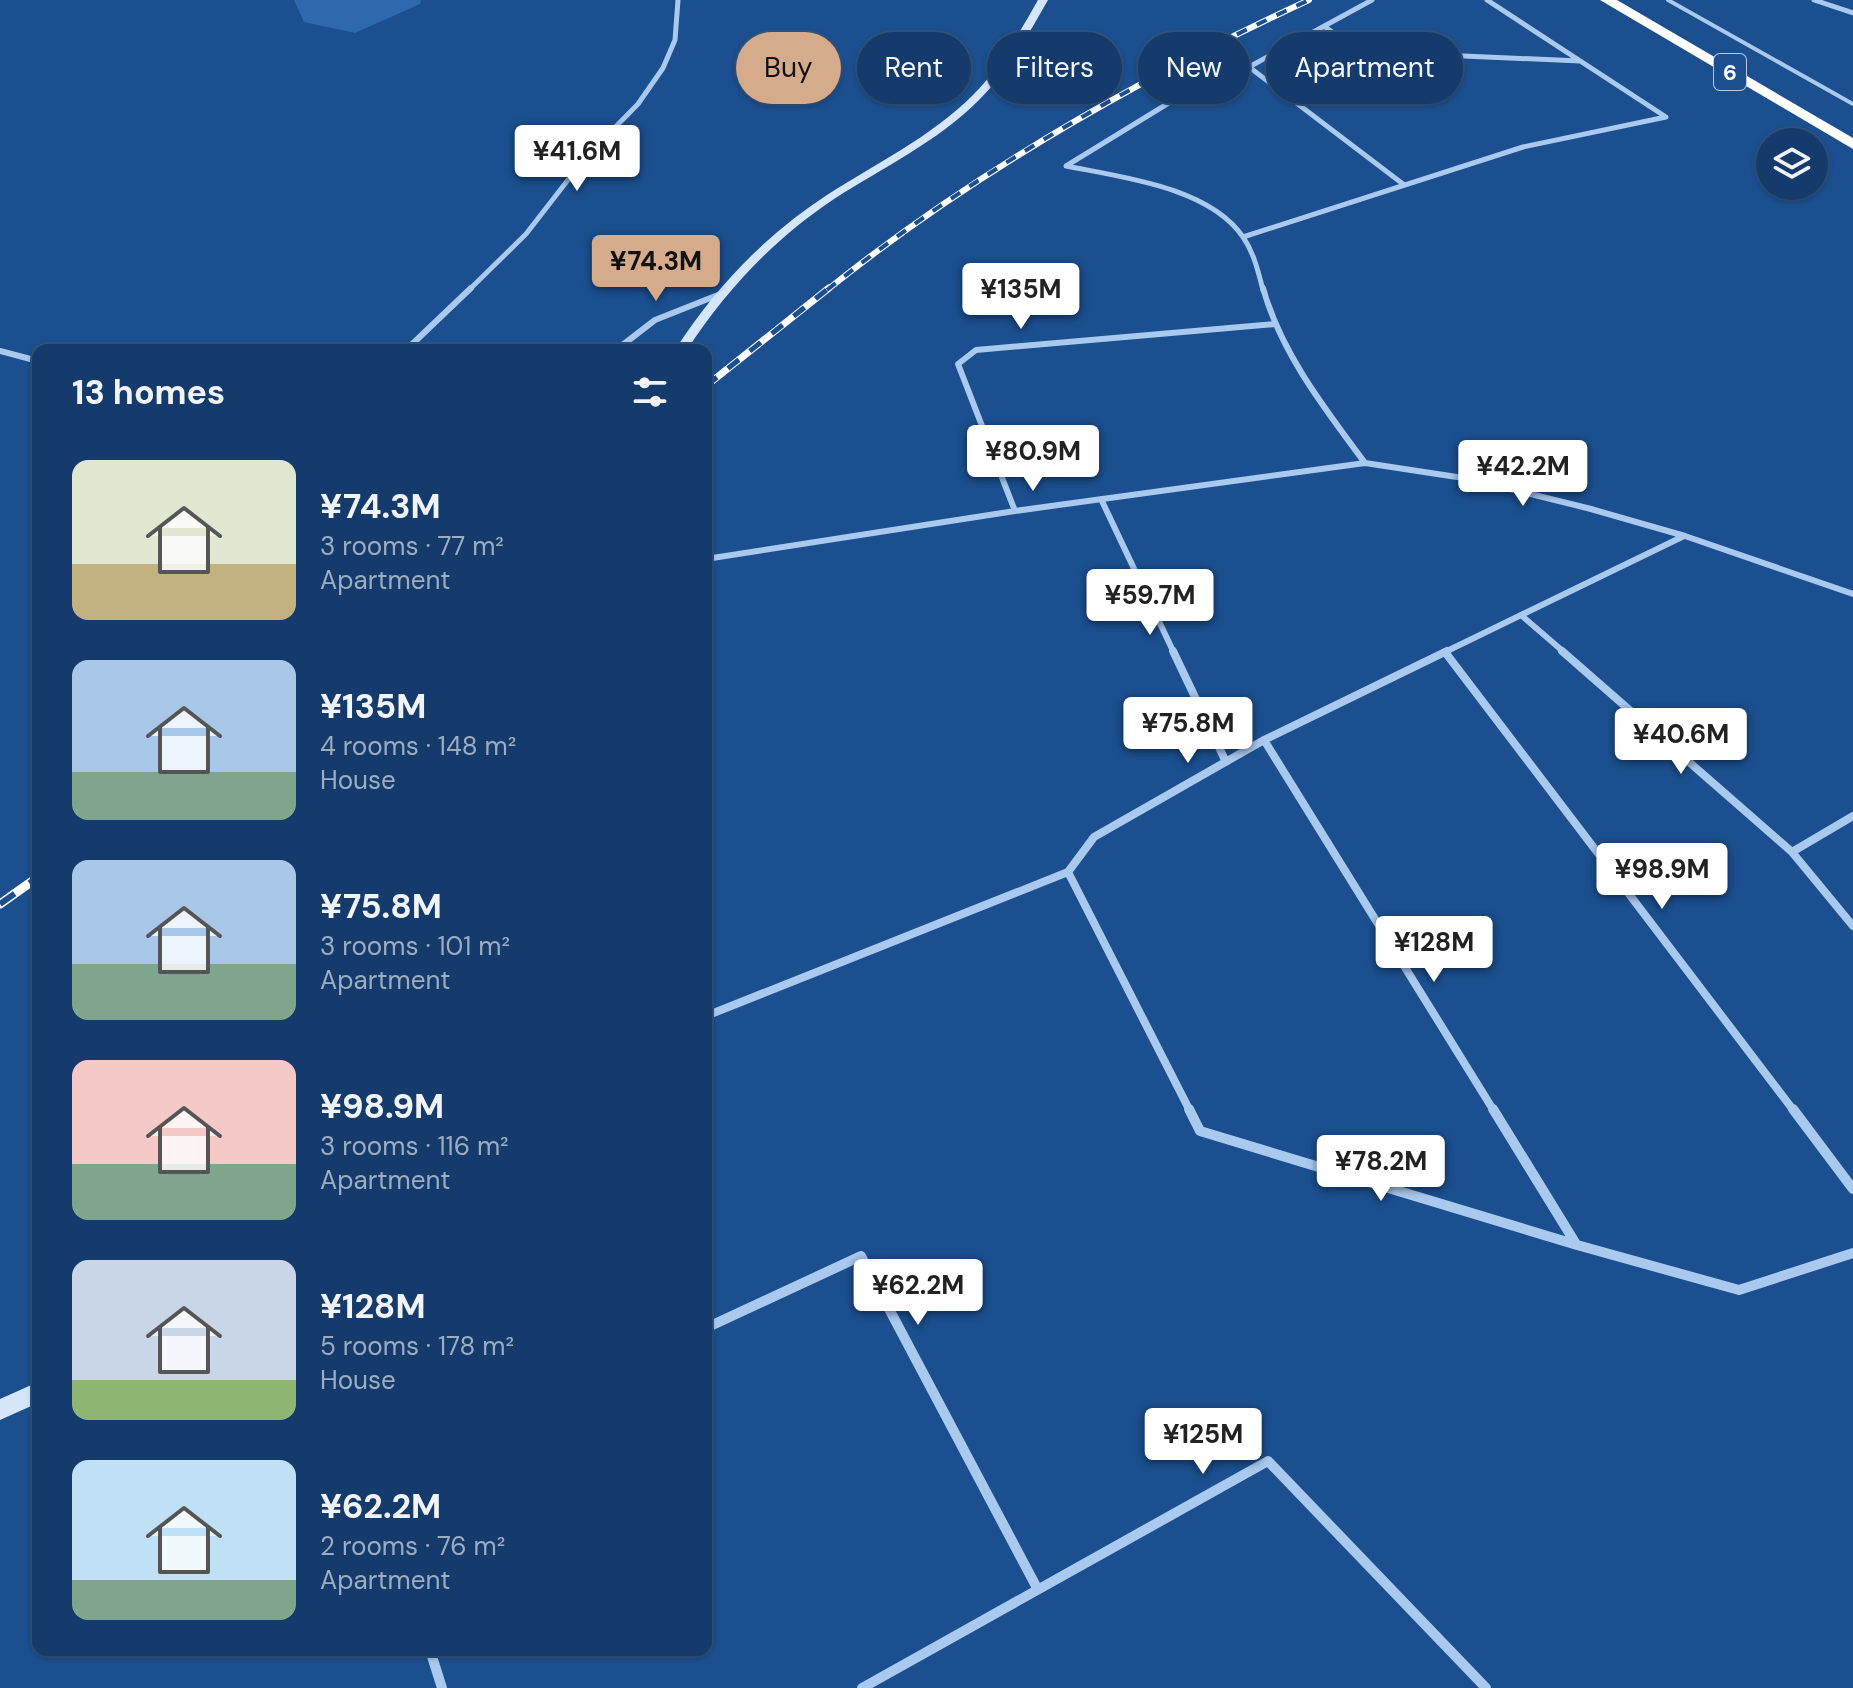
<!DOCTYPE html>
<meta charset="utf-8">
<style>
:root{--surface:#143b6b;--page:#214673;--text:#f1f3f6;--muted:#9dadc1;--line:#33557e;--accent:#d6ab8b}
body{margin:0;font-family:"DM Sans",sans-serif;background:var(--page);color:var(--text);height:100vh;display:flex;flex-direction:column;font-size:30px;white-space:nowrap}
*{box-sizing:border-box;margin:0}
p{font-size:26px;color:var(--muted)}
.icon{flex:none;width:44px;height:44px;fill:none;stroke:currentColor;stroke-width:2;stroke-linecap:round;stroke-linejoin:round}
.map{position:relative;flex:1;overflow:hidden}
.sheet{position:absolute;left:32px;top:344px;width:680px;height:1312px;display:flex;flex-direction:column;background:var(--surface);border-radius:16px;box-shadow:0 2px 6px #0004,0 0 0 2px var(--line)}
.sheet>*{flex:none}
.banner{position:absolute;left:736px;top:32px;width:760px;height:72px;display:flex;gap:16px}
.buttons{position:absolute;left:1756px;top:128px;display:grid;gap:16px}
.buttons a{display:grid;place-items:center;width:72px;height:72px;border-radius:50%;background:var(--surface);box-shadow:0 2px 6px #0004,0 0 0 2px var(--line);font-size:40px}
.price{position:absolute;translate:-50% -68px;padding:0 18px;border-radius:8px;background:#fff;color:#222;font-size:26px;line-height:52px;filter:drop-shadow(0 2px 4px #0008)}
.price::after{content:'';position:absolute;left:50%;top:48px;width:24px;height:18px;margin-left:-12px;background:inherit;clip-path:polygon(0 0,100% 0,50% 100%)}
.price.current{background:var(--accent);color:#111}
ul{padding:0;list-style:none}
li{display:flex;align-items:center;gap:24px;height:200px;padding:0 40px}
li span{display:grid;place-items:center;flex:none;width:224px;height:160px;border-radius:16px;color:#555}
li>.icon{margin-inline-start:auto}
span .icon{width:96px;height:96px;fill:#fffc;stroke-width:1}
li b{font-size:34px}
h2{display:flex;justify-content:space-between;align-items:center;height:96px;padding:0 40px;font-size:34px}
.tag{padding:0 28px;border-radius:36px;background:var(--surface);box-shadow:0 2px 6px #0004,0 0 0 2px var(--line);font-size:28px;line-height:72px}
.tag.current{background:var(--accent);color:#111}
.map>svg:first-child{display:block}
</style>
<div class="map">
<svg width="1853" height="1688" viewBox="0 0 1853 1688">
<rect width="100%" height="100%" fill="#1b4f8f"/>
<path fill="#2e69ad" d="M294 0H421L420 4 355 33 304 22Z"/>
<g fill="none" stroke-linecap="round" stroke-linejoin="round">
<path stroke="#a9c9ee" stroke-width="4" d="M1668 0 1853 104"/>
<path stroke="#a9c9ee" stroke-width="5" d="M1814 0 1853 13
M1325 27 1376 62 1392 65 1441 55 1580 61
M1249 67 1403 184
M1243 237 1523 147 1666 117 1487 0
M469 290 526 234 585 158 638 104 663 68 675 40 678 0
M1263 290C1258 271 1254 253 1243 237 1209 187 1121 177 1066 166L1216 74 1249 67 1372 0"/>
<path stroke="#a9c9ee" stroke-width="6" d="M1263 288C1281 353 1325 409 1365 463
M406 350 471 288
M616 350 655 320 718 295
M0 351 38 361
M1101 499 1174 653
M1015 511 958 364 976 350 1275 324
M706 559 1015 511 1365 463 1470 479 1591 509 1685 536 1853 594
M1521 615 1565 653
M1443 653 1684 536"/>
<path stroke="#a9c9ee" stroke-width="8" d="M1173 651 1226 762
M1562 651 1792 852 1853 926
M1445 652 1794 1111
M1264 740 1494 1111
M1792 852 1853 816
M1068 872 1190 1111
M706 1016 1068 872 1094 837 1264 740 1447 651"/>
<path stroke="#a9c9ee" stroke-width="10" d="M1189 1109 1200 1131 1577 1245 1739 1290 1853 1253
M1493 1109 1576 1244
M1793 1109 1853 1189
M706 1328 861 1256 1037 1588
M430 1650 442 1688
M862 1688 1268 1461 1486 1688"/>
<path fill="#d6e6fa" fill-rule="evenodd" d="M1038 0H1048C1028 35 1008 71 979 100 937 142 884 167 834 199 774 239 726 290 687 350H675C715 288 765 235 827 195 877 163 931 137 973 95 1000 68 1019 33 1038 0Z
M38 1382V1403L0 1420V1399Z"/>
<path fill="#fff" fill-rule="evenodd" d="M1600 0H1617L1853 138V149Z"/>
<defs>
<path id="rail-far2" d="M827 290C974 172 1138 79 1309 0"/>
<path id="rail-far1" d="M706 386 829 288"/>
<path id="rail" d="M0 904 38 877"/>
</defs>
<use href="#rail-far2" stroke="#fff" stroke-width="6"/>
<use href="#rail-far1" stroke="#fff" stroke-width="7"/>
<use href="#rail" stroke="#fff" stroke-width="9"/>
<use href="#rail-far2" stroke="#1b4f8f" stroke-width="4" stroke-dasharray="11" stroke-linecap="butt"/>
<use href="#rail-far1" stroke="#1b4f8f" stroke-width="5" stroke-dasharray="14" stroke-linecap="butt"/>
<use href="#rail" stroke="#1b4f8f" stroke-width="6" stroke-dasharray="18" stroke-linecap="butt"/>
</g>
<g text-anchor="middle" stroke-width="8" stroke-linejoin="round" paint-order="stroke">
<rect fill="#1b4f8f" stroke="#bbcadd" stroke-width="2" x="1714" y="54" width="32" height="36" rx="6"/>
<g font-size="22" font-weight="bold" fill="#fff">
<text x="1730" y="80">6</text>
</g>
</g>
</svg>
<div class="buttons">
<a><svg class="icon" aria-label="layers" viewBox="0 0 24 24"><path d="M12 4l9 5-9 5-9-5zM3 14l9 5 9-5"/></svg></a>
</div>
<b class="price" style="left:577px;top:193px">¥41.6M</b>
<b class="price current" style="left:656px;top:303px">¥74.3M</b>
<b class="price" style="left:1021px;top:331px">¥135M</b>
<b class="price" style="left:1033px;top:493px">¥80.9M</b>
<b class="price" style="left:1523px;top:508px">¥42.2M</b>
<b class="price" style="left:1150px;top:637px">¥59.7M</b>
<b class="price" style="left:1188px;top:765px">¥75.8M</b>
<b class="price" style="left:1681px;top:776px">¥40.6M</b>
<b class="price" style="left:1662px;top:911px">¥98.9M</b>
<b class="price" style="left:1434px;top:984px">¥128M</b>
<b class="price" style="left:1381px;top:1203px">¥78.2M</b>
<b class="price" style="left:918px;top:1327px">¥62.2M</b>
<b class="price" style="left:1203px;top:1476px">¥125M</b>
<div class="banner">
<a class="tag current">Buy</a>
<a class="tag">Rent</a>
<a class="tag">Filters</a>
<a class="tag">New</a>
<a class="tag">Apartment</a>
</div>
<section class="sheet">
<h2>13 homes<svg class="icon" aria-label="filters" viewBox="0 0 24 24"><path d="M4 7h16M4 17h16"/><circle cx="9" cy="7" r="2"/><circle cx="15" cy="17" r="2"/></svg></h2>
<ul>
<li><span style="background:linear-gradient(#dfe7d0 65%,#c2b280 0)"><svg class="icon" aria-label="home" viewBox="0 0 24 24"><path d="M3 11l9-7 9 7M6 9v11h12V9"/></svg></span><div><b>¥74.3M</b><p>3 rooms · 77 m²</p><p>Apartment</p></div></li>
<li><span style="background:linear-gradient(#a9c7e8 70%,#7fa58c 0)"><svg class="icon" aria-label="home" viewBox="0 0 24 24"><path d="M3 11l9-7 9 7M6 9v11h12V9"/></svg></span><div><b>¥135M</b><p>4 rooms · 148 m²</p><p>House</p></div></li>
<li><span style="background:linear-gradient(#a9c7e8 65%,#7fa58c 0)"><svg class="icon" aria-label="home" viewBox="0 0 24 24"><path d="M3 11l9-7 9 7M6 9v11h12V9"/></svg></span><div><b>¥75.8M</b><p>3 rooms · 101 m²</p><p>Apartment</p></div></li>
<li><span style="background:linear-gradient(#f6c9c9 65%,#7fa58c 0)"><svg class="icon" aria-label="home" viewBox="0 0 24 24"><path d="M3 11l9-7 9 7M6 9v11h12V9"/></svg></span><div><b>¥98.9M</b><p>3 rooms · 116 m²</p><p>Apartment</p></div></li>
<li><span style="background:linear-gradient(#c9d6e8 75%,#8fb573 0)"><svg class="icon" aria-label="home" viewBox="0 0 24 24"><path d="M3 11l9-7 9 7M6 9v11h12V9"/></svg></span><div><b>¥128M</b><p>5 rooms · 178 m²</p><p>House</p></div></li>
<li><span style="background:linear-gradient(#bfe0f5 75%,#7fa58c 0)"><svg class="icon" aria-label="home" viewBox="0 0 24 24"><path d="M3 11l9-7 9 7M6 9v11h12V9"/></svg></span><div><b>¥62.2M</b><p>2 rooms · 76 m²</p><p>Apartment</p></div></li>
</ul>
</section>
</div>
